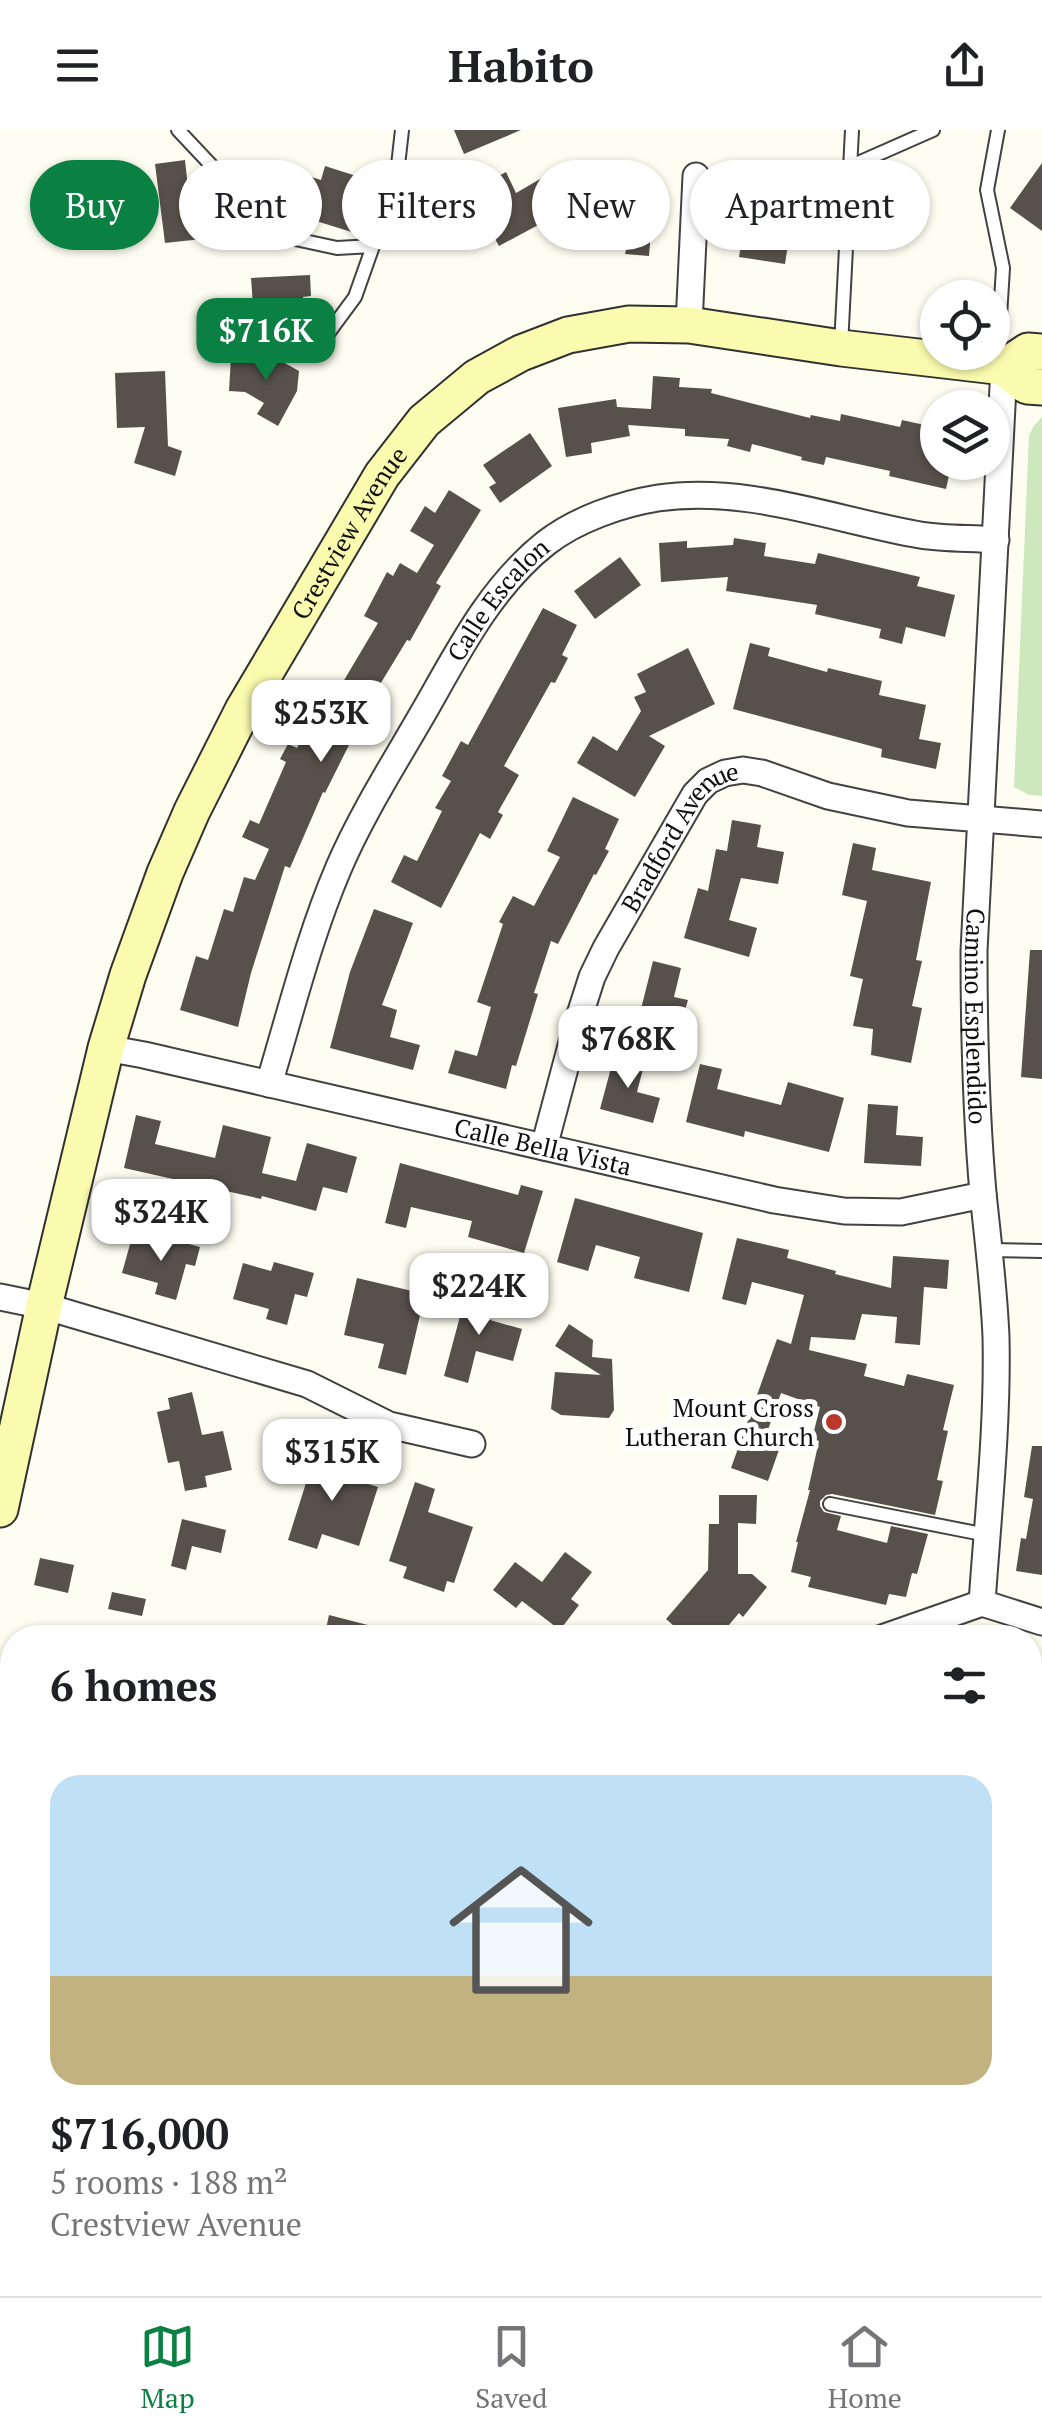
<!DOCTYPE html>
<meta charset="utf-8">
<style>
:root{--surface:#fff;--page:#f6f6f6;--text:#202124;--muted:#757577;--line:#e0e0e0;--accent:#0b8043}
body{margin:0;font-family:"PT Serif",serif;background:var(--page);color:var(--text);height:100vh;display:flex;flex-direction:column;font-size:38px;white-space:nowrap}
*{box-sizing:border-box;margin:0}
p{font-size:32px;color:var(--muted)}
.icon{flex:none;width:55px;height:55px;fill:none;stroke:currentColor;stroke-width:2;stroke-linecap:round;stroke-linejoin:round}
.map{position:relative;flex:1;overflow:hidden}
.panel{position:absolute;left:0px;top:1495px;width:1042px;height:672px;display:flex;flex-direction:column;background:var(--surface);border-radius:40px 40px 0 0;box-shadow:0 2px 8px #0004}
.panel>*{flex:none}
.guide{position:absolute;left:30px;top:30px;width:982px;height:90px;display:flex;gap:20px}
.buttons{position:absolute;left:920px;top:150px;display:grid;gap:20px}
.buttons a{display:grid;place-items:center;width:90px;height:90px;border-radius:50%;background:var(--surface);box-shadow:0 2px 8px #0004;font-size:50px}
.price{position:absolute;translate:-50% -85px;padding:0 22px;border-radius:20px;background:#fff;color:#222;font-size:32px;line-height:65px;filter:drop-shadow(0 2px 5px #0008)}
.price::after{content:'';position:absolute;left:50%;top:60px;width:30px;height:22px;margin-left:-15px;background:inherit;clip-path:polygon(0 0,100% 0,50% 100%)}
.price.on{background:var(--accent);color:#fff}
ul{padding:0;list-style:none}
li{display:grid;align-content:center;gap:20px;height:530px;padding:0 50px}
li span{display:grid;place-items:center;height:310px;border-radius:30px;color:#555}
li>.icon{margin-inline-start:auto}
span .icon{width:180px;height:180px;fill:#fffc;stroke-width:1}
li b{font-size:42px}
h2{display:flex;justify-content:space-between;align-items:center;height:120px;padding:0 50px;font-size:42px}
.pill{padding:0 35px;border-radius:45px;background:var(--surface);box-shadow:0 2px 8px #0004;font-size:35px;line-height:90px}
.pill.on{background:var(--accent);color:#fff}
header{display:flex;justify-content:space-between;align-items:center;height:130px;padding:0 50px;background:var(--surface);font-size:45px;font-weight:700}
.menu{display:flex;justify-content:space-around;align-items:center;height:140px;border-top:2px solid var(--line);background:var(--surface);font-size:28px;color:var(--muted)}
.menu a{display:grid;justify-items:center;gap:5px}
.menu .on{color:var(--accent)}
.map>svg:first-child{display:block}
</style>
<header><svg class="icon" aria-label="menu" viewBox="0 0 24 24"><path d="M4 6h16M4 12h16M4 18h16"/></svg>Habito<svg class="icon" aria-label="share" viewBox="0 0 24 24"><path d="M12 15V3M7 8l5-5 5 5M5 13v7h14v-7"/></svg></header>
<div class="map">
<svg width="1042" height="2166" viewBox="0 0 1042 2166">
<rect width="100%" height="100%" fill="#fefdf1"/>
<path fill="#cde8bc" d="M1042 287V666L1029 665 1014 657 1029 306 1033 297Z"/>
<path fill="#57514b" d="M454 0H521L464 24Z
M185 30 190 76 206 74 211 108 165 113 155 34Z
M604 32 635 35 630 87 652 89 649 126 625 124 626 120 590 117 595 70 600 71Z
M1042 33V101L1010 78Z
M325 36 375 52 358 104 287 82 299 43 321 50Z
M506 42 516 63 547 45 566 80 499 116 469 62Z
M774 44 811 50 800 116 788 114 785 134 739 127 747 80 768 83Z
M310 145 311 166 303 167 305 199 255 202 251 148Z
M256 217 299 241 297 261 278 296 257 284 264 273 245 262 229 261 231 227 257 229Z
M165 241 168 316 182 321 175 346 134 333 145 297 117 298 115 243Z
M653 246 680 248 679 257 712 259 711 263 810 288 811 285 840 291 841 284 900 297 902 290 938 298V332H952L946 359 889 346 890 341 826 327 824 335 801 330 802 327 752 314 750 322 727 316 729 309 685 306V299L628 295 630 306 591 313 592 323 566 327 558 278 616 269 617 277 651 279Z
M530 303 552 336 500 373 489 357 496 353 483 335Z
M449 360 481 380 436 453 441 456 410 511 407 510 376 561 382 565 370 585 365 583 325 663 323 662 290 738 285 736 251 843 238 897 180 880 196 826 208 830 224 779 233 782 244 747 255 750 269 719 242 707 250 690 259 694 286 632 280 629 288 614 297 618 313 586 321 589 378 493 364 486 387 442 393 446 400 433 417 443 434 415 410 401 425 376 435 383Z
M734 408 766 413 764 426 815 434 818 423 920 447 917 456 955 465 945 507 906 497 902 514 879 508 881 499 815 484 817 475 726 461 728 447 661 452 659 413 687 411V418L733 415Z
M620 427 641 455 595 489 574 461Z
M543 478 577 495 562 525 568 528 555 553 551 552 504 636 519 645 498 682 503 685 490 709 480 703 441 778 391 752 404 725 417 731 442 681 435 678 451 651 442 646 461 611 468 615Z
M750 513 770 518 768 526 827 542 828 538 882 551 879 565 926 575 919 609 941 613 936 639 881 627 882 619 733 579Z
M688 518 715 574 649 606 665 616 635 667 577 633 593 606 617 621 641 581 634 567 646 562 637 544Z
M573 667 619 689 605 719 609 721 596 745 594 744 558 814 551 811 534 863 538 864 516 936 512 935 506 959 448 943 455 920 477 926 491 877 477 872 503 794 499 792 513 766 534 776 560 727 547 721Z
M732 690 761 695 757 717 784 722 778 754 741 748 729 790 757 798 749 827 684 808 698 758 708 761 716 719 727 721Z
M853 713 876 718 872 740 931 752 916 830 922 831 912 876 922 878 911 933 871 925 873 899 853 896 863 849 850 846 867 771 842 765Z
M374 779 413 793 382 875 397 880 390 907 420 915 413 940 330 918 350 842Z
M1030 820H1042V949L1021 947Z
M653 831 681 838 674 867 688 870 679 901 638 891Z
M615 923 645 931 637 962 660 968 653 993 600 979Z
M700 934 722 939 717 959 781 975 788 952 844 968 829 1022 745 1001 744 1007 686 992Z
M868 974 898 976 896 1005 923 1007 921 1036 864 1033Z
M136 985 161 991 155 1014 215 1028 223 995 271 1007 262 1043 296 1051 307 1013 357 1027 347 1063 323 1057 316 1081 262 1066 261 1069 124 1038Z
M400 1033 518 1065 521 1055 543 1061 524 1123 468 1107 472 1091 411 1077 406 1098 385 1093Z
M575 1068 703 1103 689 1162 634 1148 640 1127 596 1115 588 1141 557 1132Z
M132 1107 161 1116 163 1107 200 1117 195 1136 186 1134 176 1170 155 1164 158 1153 122 1143Z
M737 1108 789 1120 787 1128 836 1141 835 1144 891 1158 893 1126 949 1130 947 1159 924 1157 920 1215 895 1213 897 1187 862 1184 855 1210 811 1207 809 1220 867 1234 864 1246 904 1256 907 1244 954 1255 943 1300 948 1301 937 1350 943 1351 935 1385 832 1364 826 1365 820 1371V1376L824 1382 841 1386 837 1400 887 1413 891 1396 928 1404 917 1444 912 1443 906 1467 889 1464 886 1475 808 1457 811 1447 791 1442 798 1412H796L810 1360H808L819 1311 812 1309 820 1277 781 1263 764 1311 780 1317 768 1351 731 1338 777 1209 791 1214 804 1165 752 1152 746 1175 722 1169Z
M274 1132 314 1143 307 1167 295 1164 287 1195 266 1189 269 1179 233 1169 243 1133 271 1141Z
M357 1148 425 1164 406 1245 378 1238 384 1214 344 1205Z
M466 1164 495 1172 490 1190 522 1199 513 1231 476 1221 468 1253 444 1246Z
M569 1194 593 1210 592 1227 612 1229 614 1280 609 1288 561 1285 551 1279 555 1242 601 1245 555 1216Z
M192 1262 202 1305 223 1301 232 1340 205 1346 207 1357 185 1361 179 1331 168 1333 157 1282 170 1279 168 1268Z
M318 1315 340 1321 333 1343 378 1357 359 1416 322 1404 317 1419 288 1410Z
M1032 1316H1042V1445L1016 1441 1021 1408 1026 1409 1033 1369 1024 1367Z
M415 1352 435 1359 428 1382 473 1397 454 1453 447 1451 444 1462 403 1448 407 1437 389 1431Z
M719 1365H757L756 1394 738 1393V1444H752L767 1457 743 1487 739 1483 718 1508H664L674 1496 666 1489 708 1440 709 1394H719Z
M182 1389 226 1400 221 1423 192 1416 186 1440 171 1436Z
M565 1422 592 1442 571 1469 579 1475 560 1500 522 1471 516 1478 493 1460 515 1432 542 1452Z
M40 1428 74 1435 68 1463 34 1455Z
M112 1462 146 1469 142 1486 108 1479Z
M329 1485 395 1502 394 1508H324Z"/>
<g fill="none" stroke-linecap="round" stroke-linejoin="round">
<defs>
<path id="lane" d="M178 0 260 87 286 107 337 118 373 116 394 71 402 0
M849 37 933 0
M321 213 355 167 373 116
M841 216 852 0
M997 235 1003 138 987 60 998 0
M991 1120 1042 1121
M830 1374 987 1405
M1030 2130 1035 2128 1042 2129
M959 2166 979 2155"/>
<g id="street">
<path d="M689 195 696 46"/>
<path id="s1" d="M1004 237 974 821C974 901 976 983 983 1063 988 1111 994 1159 996 1207 998 1294 988 1385 982 1473L1042 1492"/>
<path id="s2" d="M106 918 144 925 774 1070 844 1081 901 1082 983 1065"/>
<path id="s3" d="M269 954C291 881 309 807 339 737 363 681 400 624 430 571 462 514 494 454 546 413 577 389 621 374 658 368 747 355 834 390 920 405 945 409 970 408 996 410"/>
<path id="s4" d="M544 1017 576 897 592 847 606 818 695 664 708 651 725 643 743 640 762 643 828 666 908 683 1042 694"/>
<path d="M0 1167 44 1176 307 1254 389 1295 472 1314"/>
<path d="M882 1508 982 1473"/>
<path d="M0 1669 12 1672"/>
</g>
<g id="secondary">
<path d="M1004 237 1028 221 1042 222"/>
<path id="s5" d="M0 1379 44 1176 106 918 128 845 165 743 192 681 243 580 382 345 424 291 477 247 521 223 568 205 629 194 689 195 841 218 1004 237 1027 256 1042 257"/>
</g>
</defs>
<use href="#lane" stroke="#424242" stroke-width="16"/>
<use href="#street" stroke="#424242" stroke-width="29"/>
<use href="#secondary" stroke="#313131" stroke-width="39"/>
<use href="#lane" stroke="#fff" stroke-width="12"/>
<use href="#street" stroke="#fff" stroke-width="25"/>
<use href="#secondary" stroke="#fbfbaf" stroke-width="35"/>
</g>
<circle fill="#ba372c" stroke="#fff" stroke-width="4" cx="834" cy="1292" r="10"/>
<g text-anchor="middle" stroke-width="10" stroke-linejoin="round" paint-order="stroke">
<g font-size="25" fill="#0f0f0f" stroke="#fff">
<text dy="9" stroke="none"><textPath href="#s5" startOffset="1045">Crestview Avenue</textPath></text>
<text dy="9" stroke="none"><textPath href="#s3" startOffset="540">Calle Escalon</textPath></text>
<text dy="9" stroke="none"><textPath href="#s4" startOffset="345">Bradford Avenue</textPath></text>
<text dy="9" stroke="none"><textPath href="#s1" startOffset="650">Camino Esplendido</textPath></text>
<text dy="9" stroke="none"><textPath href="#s2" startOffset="448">Calle Bella Vista</textPath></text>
</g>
<g font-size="25" fill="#0f0f0f" stroke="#fff" text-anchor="end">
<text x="814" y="1287">Mount Cross<tspan x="814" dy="29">Lutheran Church</tspan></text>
</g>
</g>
</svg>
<div class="buttons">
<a><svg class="icon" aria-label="locate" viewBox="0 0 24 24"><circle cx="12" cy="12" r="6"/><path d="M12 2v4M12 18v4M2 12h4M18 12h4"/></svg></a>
<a><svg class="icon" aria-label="layers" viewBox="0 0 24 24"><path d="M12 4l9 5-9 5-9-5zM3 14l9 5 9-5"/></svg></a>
</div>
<b class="price on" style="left:266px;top:253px">$716K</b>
<b class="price" style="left:321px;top:635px">$253K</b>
<b class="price" style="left:628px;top:961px">$768K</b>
<b class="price" style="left:161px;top:1134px">$324K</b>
<b class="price" style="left:479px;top:1208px">$224K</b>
<b class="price" style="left:332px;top:1374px">$315K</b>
<div class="guide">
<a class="pill on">Buy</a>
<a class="pill">Rent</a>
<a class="pill">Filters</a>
<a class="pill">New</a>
<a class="pill">Apartment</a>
</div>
<section class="panel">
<h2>6 homes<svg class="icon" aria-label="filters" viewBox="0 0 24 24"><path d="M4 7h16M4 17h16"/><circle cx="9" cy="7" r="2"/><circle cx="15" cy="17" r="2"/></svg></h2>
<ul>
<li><span style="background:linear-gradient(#bfe0f5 65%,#c2b280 0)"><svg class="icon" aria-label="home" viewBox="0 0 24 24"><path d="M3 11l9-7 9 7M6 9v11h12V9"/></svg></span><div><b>$716,000</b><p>5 rooms · 188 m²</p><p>Crestview Avenue</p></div></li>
</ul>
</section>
</div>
<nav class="menu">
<a class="on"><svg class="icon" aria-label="map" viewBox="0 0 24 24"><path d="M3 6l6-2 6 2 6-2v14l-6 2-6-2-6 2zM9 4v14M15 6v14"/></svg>Map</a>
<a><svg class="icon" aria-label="saved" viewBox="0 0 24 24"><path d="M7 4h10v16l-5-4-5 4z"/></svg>Saved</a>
<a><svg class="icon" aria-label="home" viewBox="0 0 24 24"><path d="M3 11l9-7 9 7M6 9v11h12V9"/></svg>Home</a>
</nav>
